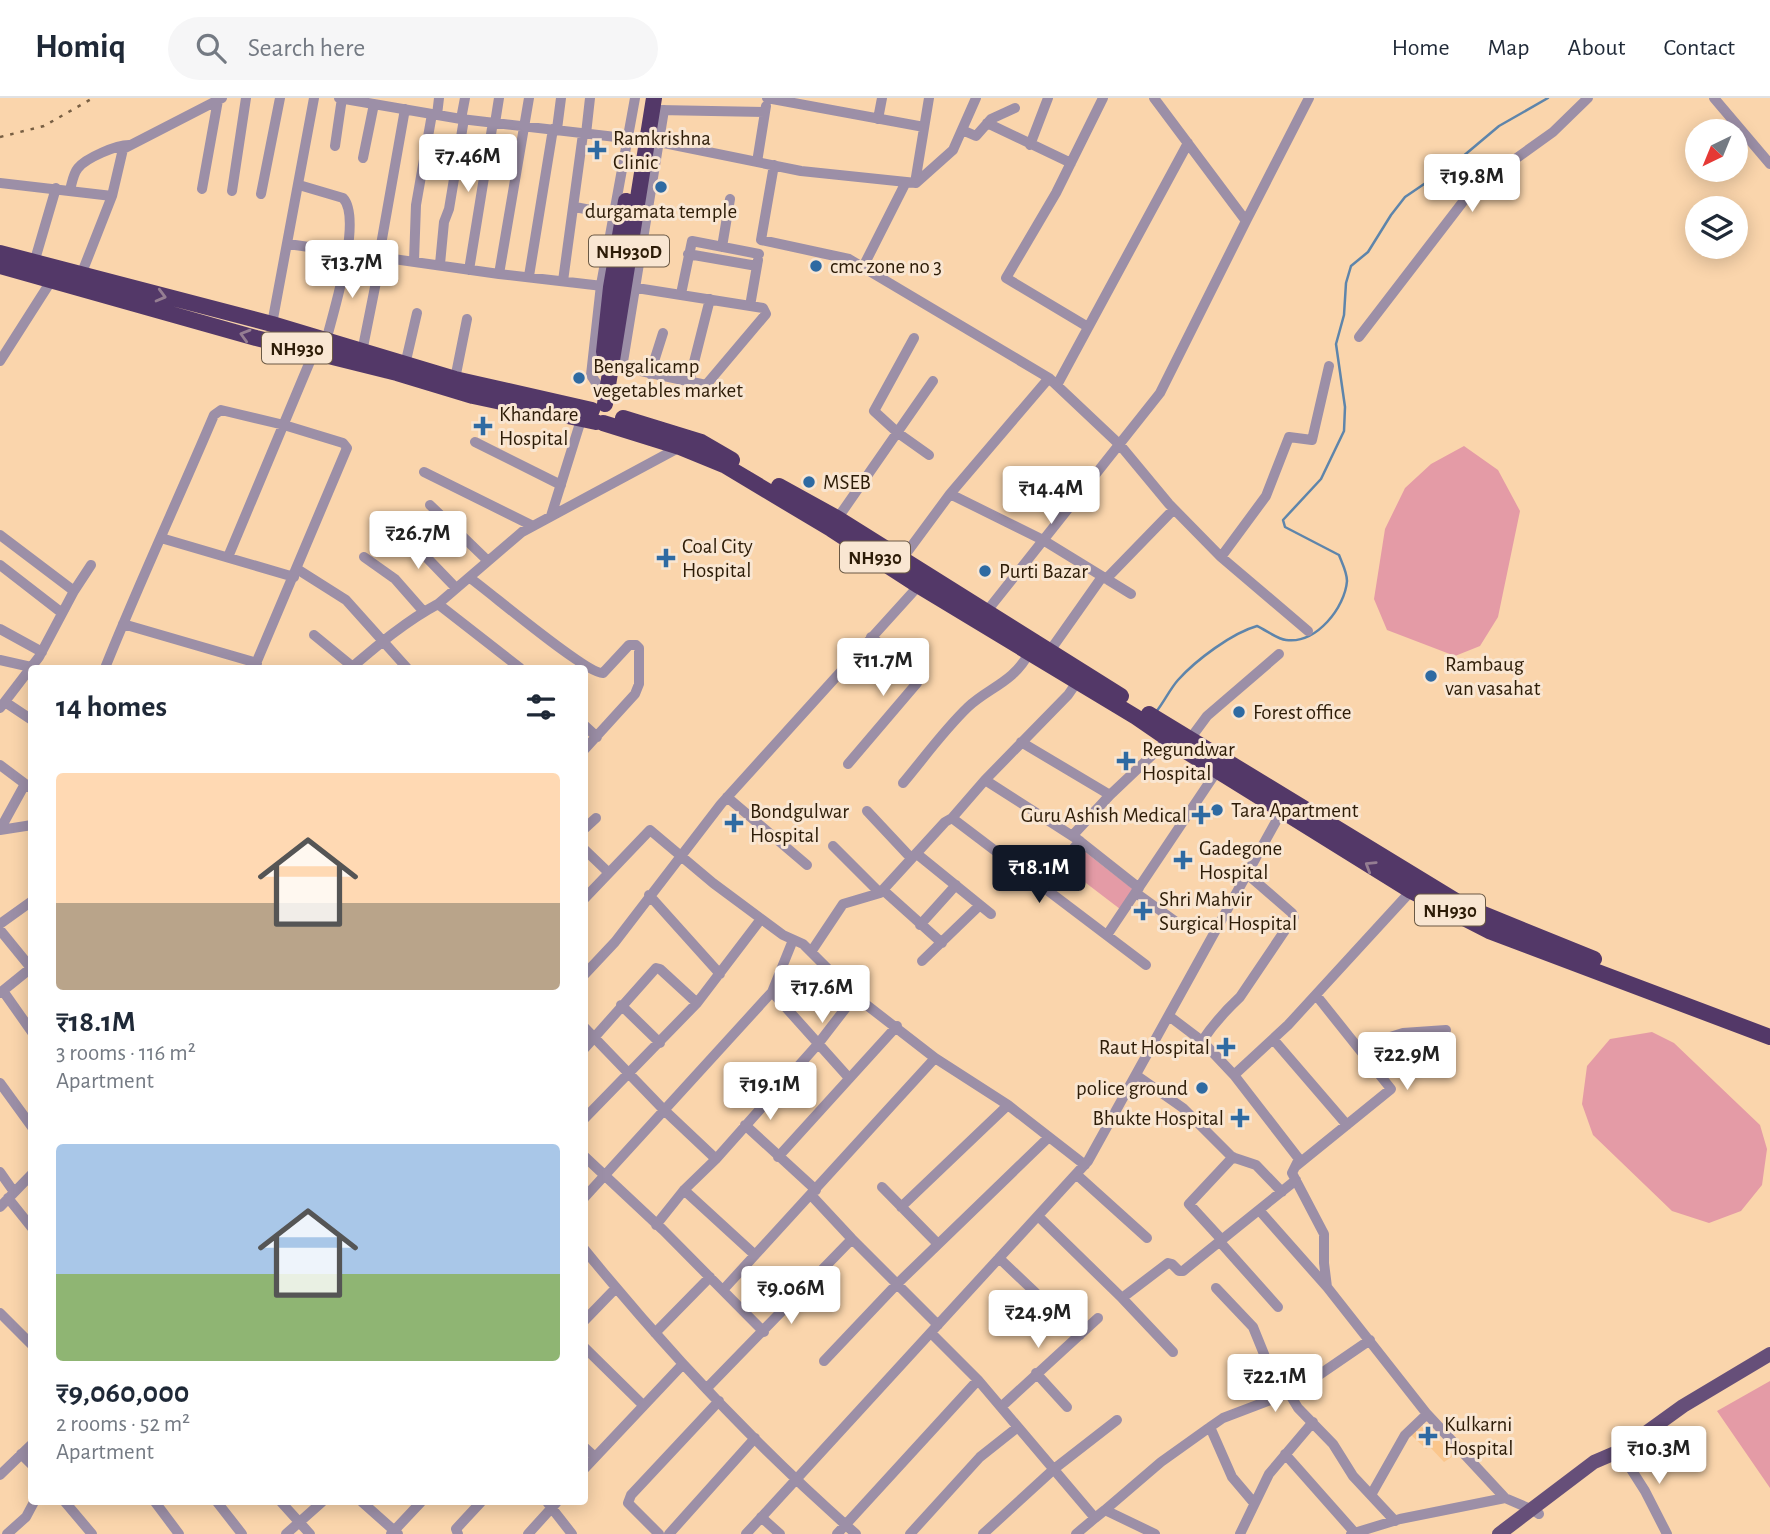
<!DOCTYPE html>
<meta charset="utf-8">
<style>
:root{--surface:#fff;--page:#f6f6f7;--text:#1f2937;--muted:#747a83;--line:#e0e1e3;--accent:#111827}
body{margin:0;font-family:"Alegreya Sans",sans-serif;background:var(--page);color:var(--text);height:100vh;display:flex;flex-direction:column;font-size:26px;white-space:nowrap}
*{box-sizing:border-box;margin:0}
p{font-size:23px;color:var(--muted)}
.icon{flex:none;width:38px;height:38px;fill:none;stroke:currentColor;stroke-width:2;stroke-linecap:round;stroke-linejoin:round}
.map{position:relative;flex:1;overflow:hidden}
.side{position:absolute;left:28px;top:567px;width:560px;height:840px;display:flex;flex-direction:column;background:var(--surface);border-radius:7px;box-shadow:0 4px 18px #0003}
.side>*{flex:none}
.needle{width:46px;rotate:223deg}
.controls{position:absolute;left:1685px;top:21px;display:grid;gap:14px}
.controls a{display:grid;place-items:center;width:63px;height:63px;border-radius:50%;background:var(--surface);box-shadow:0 4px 18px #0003;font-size:35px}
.price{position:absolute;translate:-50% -60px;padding:0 16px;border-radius:7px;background:#fff;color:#222;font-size:23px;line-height:46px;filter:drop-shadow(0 2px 4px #0008)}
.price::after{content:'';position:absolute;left:50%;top:42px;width:21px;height:16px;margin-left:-10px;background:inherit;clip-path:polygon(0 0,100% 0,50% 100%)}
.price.on{background:var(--accent);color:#fff}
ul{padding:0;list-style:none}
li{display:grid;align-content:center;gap:14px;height:371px;padding:0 28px}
li span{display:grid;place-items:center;height:217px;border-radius:7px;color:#555}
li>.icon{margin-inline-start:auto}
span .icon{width:126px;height:126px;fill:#fffc;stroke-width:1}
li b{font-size:30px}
h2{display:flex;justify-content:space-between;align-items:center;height:84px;padding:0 28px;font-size:30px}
header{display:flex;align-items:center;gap:42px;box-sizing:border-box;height:98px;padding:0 35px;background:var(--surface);border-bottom:2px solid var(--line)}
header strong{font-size:33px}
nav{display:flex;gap:38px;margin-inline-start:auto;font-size:24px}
.search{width:490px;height:63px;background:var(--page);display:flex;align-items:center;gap:18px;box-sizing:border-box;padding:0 24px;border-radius:38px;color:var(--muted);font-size:26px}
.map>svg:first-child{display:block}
</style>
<header>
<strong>Homiq</strong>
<div class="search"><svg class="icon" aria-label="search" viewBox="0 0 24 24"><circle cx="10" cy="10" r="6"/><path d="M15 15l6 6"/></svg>Search here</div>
<nav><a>Home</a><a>Map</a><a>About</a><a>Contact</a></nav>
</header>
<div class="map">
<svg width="1770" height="1436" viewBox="0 0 1770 1436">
<rect width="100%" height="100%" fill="#fad5ac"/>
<path fill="#fac68c" d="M1419 1327 1438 1341 1453 1358 1444 1364 1429 1348 1426 1351 1410 1336Z"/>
<path fill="#e49ba6" d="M1464 348 1498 372 1520 413 1498 519 1480 548 1455 558 1387 532 1374 501 1385 431 1405 390 1431 366Z
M1080 750 1134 792 1120 811 1065 769Z
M1652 934 1674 945 1760 1027 1767 1051 1762 1087 1741 1113 1709 1125 1672 1113 1593 1037 1582 1006 1587 968 1610 941Z
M1770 1283V1390L1717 1313Z"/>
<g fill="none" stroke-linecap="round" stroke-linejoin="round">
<path stroke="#5e85ab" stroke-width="2.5" d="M1156 614C1164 604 1170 591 1178 582 1196 562 1232 535 1257 528 1266 532 1277 541 1286 542 1317 546 1345 509 1347 483 1347 474 1342 465 1339 457L1285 429 1283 422 1321 381 1344 333 1345 309 1336 246 1344 217 1346 185 1351 168 1368 154 1391 117 1405 99 1455 65 1499 28 1548 0"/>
<path stroke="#9c8fa7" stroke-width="10" d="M339 0 461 21 659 44 801 73 916 85 953 52 976 0
M767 0 924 29
M1714 0 1770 66
M659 12 765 14
M437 17 439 0
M461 21 465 0
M878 21 882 0
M495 25 499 0
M987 25 1071 65
M557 31 561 0
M962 32 976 38 991 21 1015 10
M586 36 590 0
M1030 47 1048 0
M335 48 342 0
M363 60 374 6
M757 64 766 8
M774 67 761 142 849 161 1049 280 1120 347 1169 406 1221 459 1266 398 1289 339 1312 342 1329 268
M0 85 112 98
M915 85 929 0
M299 87 343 100C363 121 333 215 326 243
M202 91 218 2
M70 92C72 85 73 76 78 70 86 60 116 47 129 47
M232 93 246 0
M261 96 280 0
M575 109 621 118
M1246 123 1309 0
M288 146 499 176 611 189
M722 149 730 101
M688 156 757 168
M379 158 405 11
M414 163 416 107 432 16
M34 165 56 90
M440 166 444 124 449 111 464 21
M863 169 906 84
M469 172 493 24
M499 176 529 0
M81 177 112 98 123 51 222 0
M529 178 553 31
M563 183 583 36
M681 196 692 143 759 156
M750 208 758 162
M272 226 314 0
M1088 229 1006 180 1056 95 1103 0
M1359 239 1472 92 1553 34 1588 0
M914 240 874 313 898 335 929 357
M362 254 381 159
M0 263 53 180
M405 267 417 215
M613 267 706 287 766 216 763 210 624 188
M622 270 664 12
M650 276 663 235
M455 281 467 221
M689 284 710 201
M1057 287 1188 45
M600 291 591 277 601 187 635 0
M475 344 561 387
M424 374 533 428
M950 396 1043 442 1131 496
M430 407 488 463
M551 418 581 322
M835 424 933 283
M402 434 456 490
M0 437 74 493
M161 440 294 479
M228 459 316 249
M364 459 395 481 424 514
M1221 459 1308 533
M902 461 950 396 1049 280
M0 467 62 515
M297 471 346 502 407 570
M470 480C491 495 587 577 603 575L629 547H636L639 550V586L635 596 584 652
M1106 481 1174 411
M438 506 520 570
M983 518 1160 295 1246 123 1154 0
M123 526 257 565
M0 531 42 554
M314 537 353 569
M1047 557 1102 479
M0 562 31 569
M105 570C139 485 178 402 214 317L221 312 284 327 343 345 347 350 254 570
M351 570C378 547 406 523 438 506L522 434 680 349
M5 604 32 622
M0 610 39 559 74 493 91 467
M584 627 597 639
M1190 641 1207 618 1279 556
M1021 644 1110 697
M848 666 917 585 919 580 915 572 871 539
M0 667 32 691
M985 682 1077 741 1139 790
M903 685C924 660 944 632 968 609 988 590 1014 584 1029 555
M727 699 807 767
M867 713 911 760
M952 720 1146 867
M3 726 25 686
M584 731 596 720
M0 732 32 727
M1073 737 1110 697 1168 642
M833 748 880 795
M584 751 608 774
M917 756 991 816
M1040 789 1080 743
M883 792 942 845
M1136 795 1179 826
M649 797 720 876
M584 801 650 732 713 785 783 837 803 846 855 898 935 960 1008 1007 1085 1067
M0 826 32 803
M920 827 956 787
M0 832 31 870 0 895
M1107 837 1217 673
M811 854 843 806 880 795 945 724 952 720 985 682 1068 597 1077 584
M922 863 980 807
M584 877 615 844 721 706 922 484
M3 893 32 934
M772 894 849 980
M621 907 660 945
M1169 918 1202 943 1234 977 1299 1061 1292 1075 1324 1136V1165L1327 1189 1427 1316 1505 1400 1533 1412 1539 1416
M584 929 663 1011 716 1061
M1273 941 1347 1027
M1202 943C1214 925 1224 914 1240 899L1294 819 1292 815 1247 776
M1358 949 1403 935 1446 932
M584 951 656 870 660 871 697 905
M1136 977 1183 1010 1232 1059 1256 1067 1282 1094
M1234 977 1288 927 1411 793
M0 985 32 1029
M584 1021 697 905 761 821
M745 1027 816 1092
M584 1058 663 1132 764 1234
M778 1059 897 928
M1296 1068 1391 991 1316 897
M0 1074 14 1094
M1076 1076 1147 1140
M882 1089 938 1146
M684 1092 755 1157
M811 1097 852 1141 938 1227
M8 1100 32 1130
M584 1100 772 894 793 842
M0 1109 32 1076
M901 1109 1008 1007
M1259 1112 1327 1189
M1038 1118 1122 1200 1173 1254
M656 1127 684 1092 716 1061 818 946 855 898
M1222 1142 1189 1106 1233 1059
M1220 1144 1278 1209
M584 1151C667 1253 757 1349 856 1436
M999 1160 1080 1237
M1216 1190 1253 1229 1281 1298
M723 1192 935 960
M1122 1200 1168 1165 1172 1166 1179 1173H1183L1296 1082
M0 1215 32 1247
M584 1223 616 1190
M655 1235 710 1179
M932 1236 978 1282 1095 1420 1105 1412 1155 1436
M584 1249 643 1307
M824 1263 897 1186 1049 1039
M1036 1275 1067 1309
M707 1290 852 1141
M1289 1295 1298 1310 1333 1346 1353 1378 1395 1423
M1001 1309 1098 1220
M1210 1329 1232 1379 1254 1405
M584 1349 595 1359
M1622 1352 1624 1360 1645 1393 1667 1436
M21 1356 32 1367
M1285 1356 1355 1435
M584 1371 683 1266
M0 1377 32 1346
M1371 1397 1405 1337 1427 1316
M65 1404 92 1436
M155 1404 179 1436
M217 1404 242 1436
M281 1404 310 1436
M362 1404 398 1436
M547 1404 572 1436
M1105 1412 1161 1364 1210 1329 1223 1320 1297 1292 1370 1242
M761 1419 780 1436
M7 1436 26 1419 34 1404
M286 1436 322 1404
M391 1436 421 1404
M458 1436 456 1431 481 1404
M528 1436 557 1404
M659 1436 628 1405 631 1397 719 1303
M669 1436 755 1340
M746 1436 1088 1063 1284 709
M837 1436 978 1282
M910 1436 980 1359 1018 1329
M983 1436 1054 1371 1117 1322
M1076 1436 1095 1420
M1240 1436 1269 1376 1313 1324
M1351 1436 1400 1421 1505 1400"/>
<path stroke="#664f79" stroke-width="14" d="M1499 1436 1594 1364 1622 1352 1683 1308 1770 1256"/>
<path stroke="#533868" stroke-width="16" d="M0 155 272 226 455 281 592 312
M0 168 256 240 397 275 473 298 596 324
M604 254 611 189 626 103
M605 306 654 0
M623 320 701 344 732 362
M603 325 680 349 724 367 831 431 919 488 1136 619 1184 652 1411 793 1489 833 1770 939
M779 388 837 420 1121 598
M1149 616 1466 809 1594 861"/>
<path stroke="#785f43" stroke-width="2.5" stroke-dasharray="3.5 7" stroke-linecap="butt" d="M0 39 44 28 93 0"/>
</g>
<defs><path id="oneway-chevron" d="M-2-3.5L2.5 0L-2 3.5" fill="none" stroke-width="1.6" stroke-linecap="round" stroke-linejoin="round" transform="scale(1.75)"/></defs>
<g stroke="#957e92">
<use href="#oneway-chevron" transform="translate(161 198) rotate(15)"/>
<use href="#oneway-chevron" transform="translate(245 237) rotate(-164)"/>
<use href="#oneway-chevron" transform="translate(1370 768) rotate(-148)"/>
</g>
<g fill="#2e6aa2" stroke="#f9e6d2" stroke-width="2.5">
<path d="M593.5 41.5h7v7h7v7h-7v7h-7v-7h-7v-7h7z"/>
<circle cx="661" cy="89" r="7"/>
<circle cx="816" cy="168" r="7"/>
<circle cx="579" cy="280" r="7"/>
<path d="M479.5 317.5h7v7h7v7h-7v7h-7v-7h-7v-7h7z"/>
<circle cx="809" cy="384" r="7"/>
<path d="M662.5 449.5h7v7h7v7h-7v7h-7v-7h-7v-7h7z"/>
<circle cx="985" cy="473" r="7"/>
<circle cx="1431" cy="578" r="7"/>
<circle cx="1239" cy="614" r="7"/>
<path d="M1122.5 652.5h7v7h7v7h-7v7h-7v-7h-7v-7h7z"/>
<circle cx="1217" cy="712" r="7"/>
<path d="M1197.5 706.5h7v7h7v7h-7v7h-7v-7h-7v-7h7z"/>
<path d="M730.5 714.5h7v7h7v7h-7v7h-7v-7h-7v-7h7z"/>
<path d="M1179.5 751.5h7v7h7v7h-7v7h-7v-7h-7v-7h7z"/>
<path d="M1139.5 802.5h7v7h7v7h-7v7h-7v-7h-7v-7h7z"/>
<path d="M1222.5 938.5h7v7h7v7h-7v7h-7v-7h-7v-7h7z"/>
<circle cx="1202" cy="990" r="7"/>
<path d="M1236.5 1009.5h7v7h7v7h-7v7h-7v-7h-7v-7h7z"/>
<path d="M1424.5 1327.5h7v7h7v7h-7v7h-7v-7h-7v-7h7z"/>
</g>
<g text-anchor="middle" stroke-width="6" stroke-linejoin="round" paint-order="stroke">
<g fill="#f9e6d2" stroke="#6a5944" stroke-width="2">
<rect x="589" y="137.5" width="80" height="31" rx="5"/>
<rect x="262" y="234.5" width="70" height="31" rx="5"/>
<rect x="840" y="443.5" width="70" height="31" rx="5"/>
<rect x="1415" y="796.5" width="70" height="31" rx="5"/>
</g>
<g font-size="19" font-weight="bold" fill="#2d1c07">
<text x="629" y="160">NH930D</text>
<text x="297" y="257">NH930</text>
<text x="875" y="466">NH930</text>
<text x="1450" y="819">NH930</text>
</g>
<g font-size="21" fill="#2d1c07" stroke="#f9e6d2" text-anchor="start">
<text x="613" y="47">Ramkrishna<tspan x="613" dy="24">Clinic</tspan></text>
<text x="661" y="120" text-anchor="middle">durgamata temple</text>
<text x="830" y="175">cmc zone no 3</text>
<text x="593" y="275">Bengalicamp<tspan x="593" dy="24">vegetables market</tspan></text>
<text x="499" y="323">Khandare<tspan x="499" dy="24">Hospital</tspan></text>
<text x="823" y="391">MSEB</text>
<text x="682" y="455">Coal City<tspan x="682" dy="24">Hospital</tspan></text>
<text x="999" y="480">Purti Bazar</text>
<text x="1445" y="573">Rambaug<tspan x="1445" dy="24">van vasahat</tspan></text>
<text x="1253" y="621">Forest office</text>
<text x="1142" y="658">Regundwar<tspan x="1142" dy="24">Hospital</tspan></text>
<text x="1231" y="719">Tara Apartment</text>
<text x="750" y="720">Bondgulwar<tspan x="750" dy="24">Hospital</tspan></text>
<text x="1187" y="724" text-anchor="end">Guru Ashish Medical</text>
<text x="1199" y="757">Gadegone<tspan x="1199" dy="24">Hospital</tspan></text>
<text x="1159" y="808">Shri Mahvir<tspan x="1159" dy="24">Surgical Hospital</tspan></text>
<text x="1210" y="956" text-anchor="end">Raut Hospital</text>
<text x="1188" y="997" text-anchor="end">police ground</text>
<text x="1224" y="1027" text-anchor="end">Bhukte Hospital</text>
<text x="1444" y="1333">Kulkarni<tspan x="1444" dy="24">Hospital</tspan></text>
</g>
</g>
</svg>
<div class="controls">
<a><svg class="needle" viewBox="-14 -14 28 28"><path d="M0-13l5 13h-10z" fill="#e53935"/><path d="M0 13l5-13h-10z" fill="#747a83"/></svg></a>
<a><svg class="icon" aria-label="layers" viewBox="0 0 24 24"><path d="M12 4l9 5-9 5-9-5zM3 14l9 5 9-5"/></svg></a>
</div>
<b class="price" style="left:468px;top:96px">₹7.46M</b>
<b class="price" style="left:1472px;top:116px">₹19.8M</b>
<b class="price" style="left:352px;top:202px">₹13.7M</b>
<b class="price" style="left:1051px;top:428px">₹14.4M</b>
<b class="price" style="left:418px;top:473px">₹26.7M</b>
<b class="price" style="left:883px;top:600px">₹11.7M</b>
<b class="price on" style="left:1039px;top:807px">₹18.1M</b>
<b class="price" style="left:822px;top:927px">₹17.6M</b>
<b class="price" style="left:1407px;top:994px">₹22.9M</b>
<b class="price" style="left:770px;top:1024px">₹19.1M</b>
<b class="price" style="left:791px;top:1228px">₹9.06M</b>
<b class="price" style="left:1038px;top:1252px">₹24.9M</b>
<b class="price" style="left:1275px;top:1316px">₹22.1M</b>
<b class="price" style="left:1659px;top:1388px">₹10.3M</b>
<section class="side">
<h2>14 homes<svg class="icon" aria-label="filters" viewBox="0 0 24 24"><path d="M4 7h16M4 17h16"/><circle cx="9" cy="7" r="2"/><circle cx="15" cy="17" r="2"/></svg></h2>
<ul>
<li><span style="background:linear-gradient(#ffd9b3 60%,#b9a48a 0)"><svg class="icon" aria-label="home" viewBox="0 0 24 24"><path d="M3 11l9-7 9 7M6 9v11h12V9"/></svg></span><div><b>₹18.1M</b><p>3 rooms · 116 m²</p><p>Apartment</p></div></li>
<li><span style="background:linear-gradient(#a9c7e8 60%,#8fb573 0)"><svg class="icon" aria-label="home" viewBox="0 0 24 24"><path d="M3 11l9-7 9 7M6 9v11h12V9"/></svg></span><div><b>₹9,060,000</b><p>2 rooms · 52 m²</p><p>Apartment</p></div></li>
</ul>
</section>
</div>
